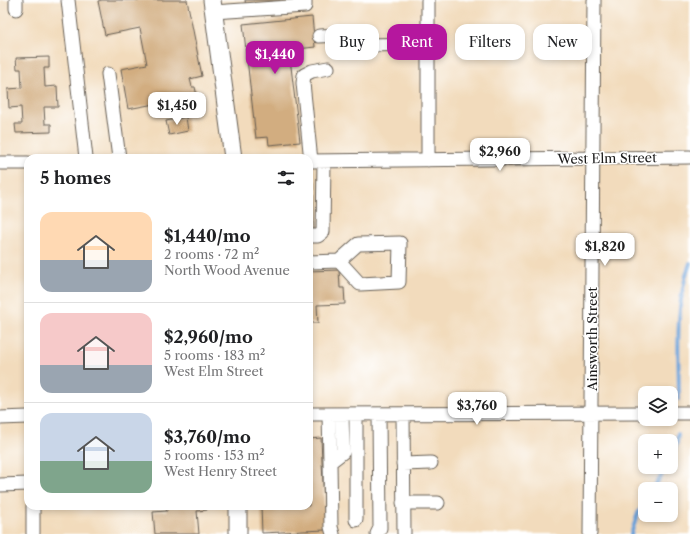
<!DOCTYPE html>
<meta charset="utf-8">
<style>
:root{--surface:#fff;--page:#f2f2f2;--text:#202124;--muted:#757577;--line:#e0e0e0;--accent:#b5179e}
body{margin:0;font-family:"Libre Caslon Text",serif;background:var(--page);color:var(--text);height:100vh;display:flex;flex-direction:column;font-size:15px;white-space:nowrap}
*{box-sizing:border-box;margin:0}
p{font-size:13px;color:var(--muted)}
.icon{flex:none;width:22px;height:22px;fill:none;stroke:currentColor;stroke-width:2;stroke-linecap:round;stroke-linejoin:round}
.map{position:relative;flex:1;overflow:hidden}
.drawer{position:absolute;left:24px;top:154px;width:289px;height:356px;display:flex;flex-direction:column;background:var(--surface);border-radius:12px;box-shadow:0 2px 6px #0003}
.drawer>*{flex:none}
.banner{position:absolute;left:325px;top:24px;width:305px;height:36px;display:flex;gap:8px}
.fabs{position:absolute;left:638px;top:386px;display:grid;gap:8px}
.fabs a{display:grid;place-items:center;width:40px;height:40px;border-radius:8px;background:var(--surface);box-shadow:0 2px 6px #0003;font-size:20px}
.price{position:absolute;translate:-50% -34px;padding:0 9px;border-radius:8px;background:#fff;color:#222;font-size:13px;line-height:26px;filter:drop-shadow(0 1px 2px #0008)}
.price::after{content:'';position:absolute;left:50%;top:24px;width:12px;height:9px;margin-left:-6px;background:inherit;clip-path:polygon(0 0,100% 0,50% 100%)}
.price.current{background:var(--accent);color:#fff}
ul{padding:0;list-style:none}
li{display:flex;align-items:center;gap:12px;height:100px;padding:0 16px}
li+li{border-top:1px solid var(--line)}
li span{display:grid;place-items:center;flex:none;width:112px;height:80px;border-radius:12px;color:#555}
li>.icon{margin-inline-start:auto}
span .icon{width:48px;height:48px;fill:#fffc;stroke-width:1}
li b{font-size:17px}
h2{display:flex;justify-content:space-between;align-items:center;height:48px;padding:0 16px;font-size:17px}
.chip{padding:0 14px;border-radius:12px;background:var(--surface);box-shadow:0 2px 6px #0003;font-size:14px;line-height:36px}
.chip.current{background:var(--accent);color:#fff}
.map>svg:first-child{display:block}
</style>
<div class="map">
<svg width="690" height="534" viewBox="0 0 690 534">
<rect width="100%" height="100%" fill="#fff"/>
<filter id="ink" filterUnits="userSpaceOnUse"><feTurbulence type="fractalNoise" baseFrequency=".025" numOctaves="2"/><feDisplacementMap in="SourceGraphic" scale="8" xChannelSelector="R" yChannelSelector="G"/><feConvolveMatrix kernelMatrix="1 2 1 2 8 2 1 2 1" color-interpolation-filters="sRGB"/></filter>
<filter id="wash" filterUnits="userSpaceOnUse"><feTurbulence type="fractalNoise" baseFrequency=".012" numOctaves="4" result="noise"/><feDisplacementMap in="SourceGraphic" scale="16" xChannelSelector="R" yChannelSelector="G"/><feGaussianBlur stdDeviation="0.9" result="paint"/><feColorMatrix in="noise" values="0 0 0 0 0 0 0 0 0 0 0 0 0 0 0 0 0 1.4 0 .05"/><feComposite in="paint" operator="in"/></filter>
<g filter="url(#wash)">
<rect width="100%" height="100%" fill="#f2dbbc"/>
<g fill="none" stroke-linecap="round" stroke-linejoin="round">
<path stroke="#6ca2d9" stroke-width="4" d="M679 399C679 354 674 306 690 263
M671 460 677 443 678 434
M653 489 667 467
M631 534 638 513 645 502"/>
</g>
<g id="blocks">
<path fill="#d2ad80" d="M102 0H187L202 76 190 79 192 87H195L197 96 128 109 121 69 147 64 140 28 105 35 98 1Z
M245 0H280V3L246 7Z
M312 17 315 47 289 50 300 142 269 145 268 137 256 138 243 24Z
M49 57V68H44L45 87 57 86 58 107H44L45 124H51V132L16 133 15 124H22L21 107 9 108 8 89 22 88 21 69H17L16 58Z
M186 117 188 131 169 135 166 121Z
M309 182H313L314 230 309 231Z
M339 270 340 288H344L345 304 317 305 318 323H309V271Z
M321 438 325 530 262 533 261 506H309V439Z
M166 506H207V510L197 511 199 534H155L153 512 167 511Z"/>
</g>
</g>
<g filter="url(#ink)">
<use href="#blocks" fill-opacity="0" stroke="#675f54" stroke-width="1"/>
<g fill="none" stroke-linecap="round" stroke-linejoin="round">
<defs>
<path id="minor" d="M16 0V9
M68 0 86 158
M213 12 305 6V0
M319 36 343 35 356 42 364 45 428 44
M108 74 119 158
M428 160V0
M309 161 690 157
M311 161 303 83 304 75 312 71 328 68
M0 163H28
M309 236H318L323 232 324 161
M309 262 339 261 358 244 400 243 399 282 360 284 339 261
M671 413H690
M309 414 645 413
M329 414 330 462
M356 414V520
M403 414 404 534
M0 418 28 417
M403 464 431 463
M0 485 28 484
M403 503H438
M33 534V506
M333 534 331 527 330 462 343 452 342 414
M377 534 380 528 379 414
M590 534 594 0"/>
<path id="major" d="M212 0 233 158
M238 506V534"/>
</defs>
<use href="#minor" stroke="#675f54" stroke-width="15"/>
<use href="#major" stroke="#675f54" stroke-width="19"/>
<use href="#minor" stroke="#fff" stroke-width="13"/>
<use href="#major" stroke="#fff" stroke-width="17"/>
</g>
</g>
<g text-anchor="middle" stroke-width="3" stroke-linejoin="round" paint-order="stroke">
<g font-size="13" fill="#1c1c1c" stroke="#fff">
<text transform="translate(607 158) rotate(-1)" y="5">West Elm Street</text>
<text transform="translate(592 339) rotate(-90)" y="5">Ainsworth Street</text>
</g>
</g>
</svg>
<div class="fabs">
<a><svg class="icon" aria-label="layers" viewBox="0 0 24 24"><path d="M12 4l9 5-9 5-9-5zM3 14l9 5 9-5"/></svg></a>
<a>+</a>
<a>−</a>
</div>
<b class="price current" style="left:275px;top:75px">$1,440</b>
<b class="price" style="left:177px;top:126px">$1,450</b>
<b class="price" style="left:500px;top:172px">$2,960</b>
<b class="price" style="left:605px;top:267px">$1,820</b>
<b class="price" style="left:477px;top:426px">$3,760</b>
<div class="banner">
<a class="chip">Buy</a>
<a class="chip current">Rent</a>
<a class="chip">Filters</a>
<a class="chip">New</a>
</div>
<section class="drawer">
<h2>5 homes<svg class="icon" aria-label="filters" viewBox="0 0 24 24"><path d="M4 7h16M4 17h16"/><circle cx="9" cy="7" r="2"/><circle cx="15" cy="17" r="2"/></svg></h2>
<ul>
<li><span style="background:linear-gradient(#ffd9b3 60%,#9aa5b1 0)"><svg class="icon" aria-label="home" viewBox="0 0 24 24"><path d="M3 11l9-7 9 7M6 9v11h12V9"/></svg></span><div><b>$1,440/mo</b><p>2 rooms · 72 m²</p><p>North Wood Avenue</p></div></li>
<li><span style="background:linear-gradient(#f6c9c9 65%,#9aa5b1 0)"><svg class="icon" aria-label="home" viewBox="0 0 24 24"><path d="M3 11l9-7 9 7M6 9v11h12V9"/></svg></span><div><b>$2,960/mo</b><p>5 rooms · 183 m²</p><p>West Elm Street</p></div></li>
<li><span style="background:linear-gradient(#c9d6e8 60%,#7fa58c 0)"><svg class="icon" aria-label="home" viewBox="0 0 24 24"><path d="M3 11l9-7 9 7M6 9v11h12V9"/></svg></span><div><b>$3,760/mo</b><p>5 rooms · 153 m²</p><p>West Henry Street</p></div></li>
</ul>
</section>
</div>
